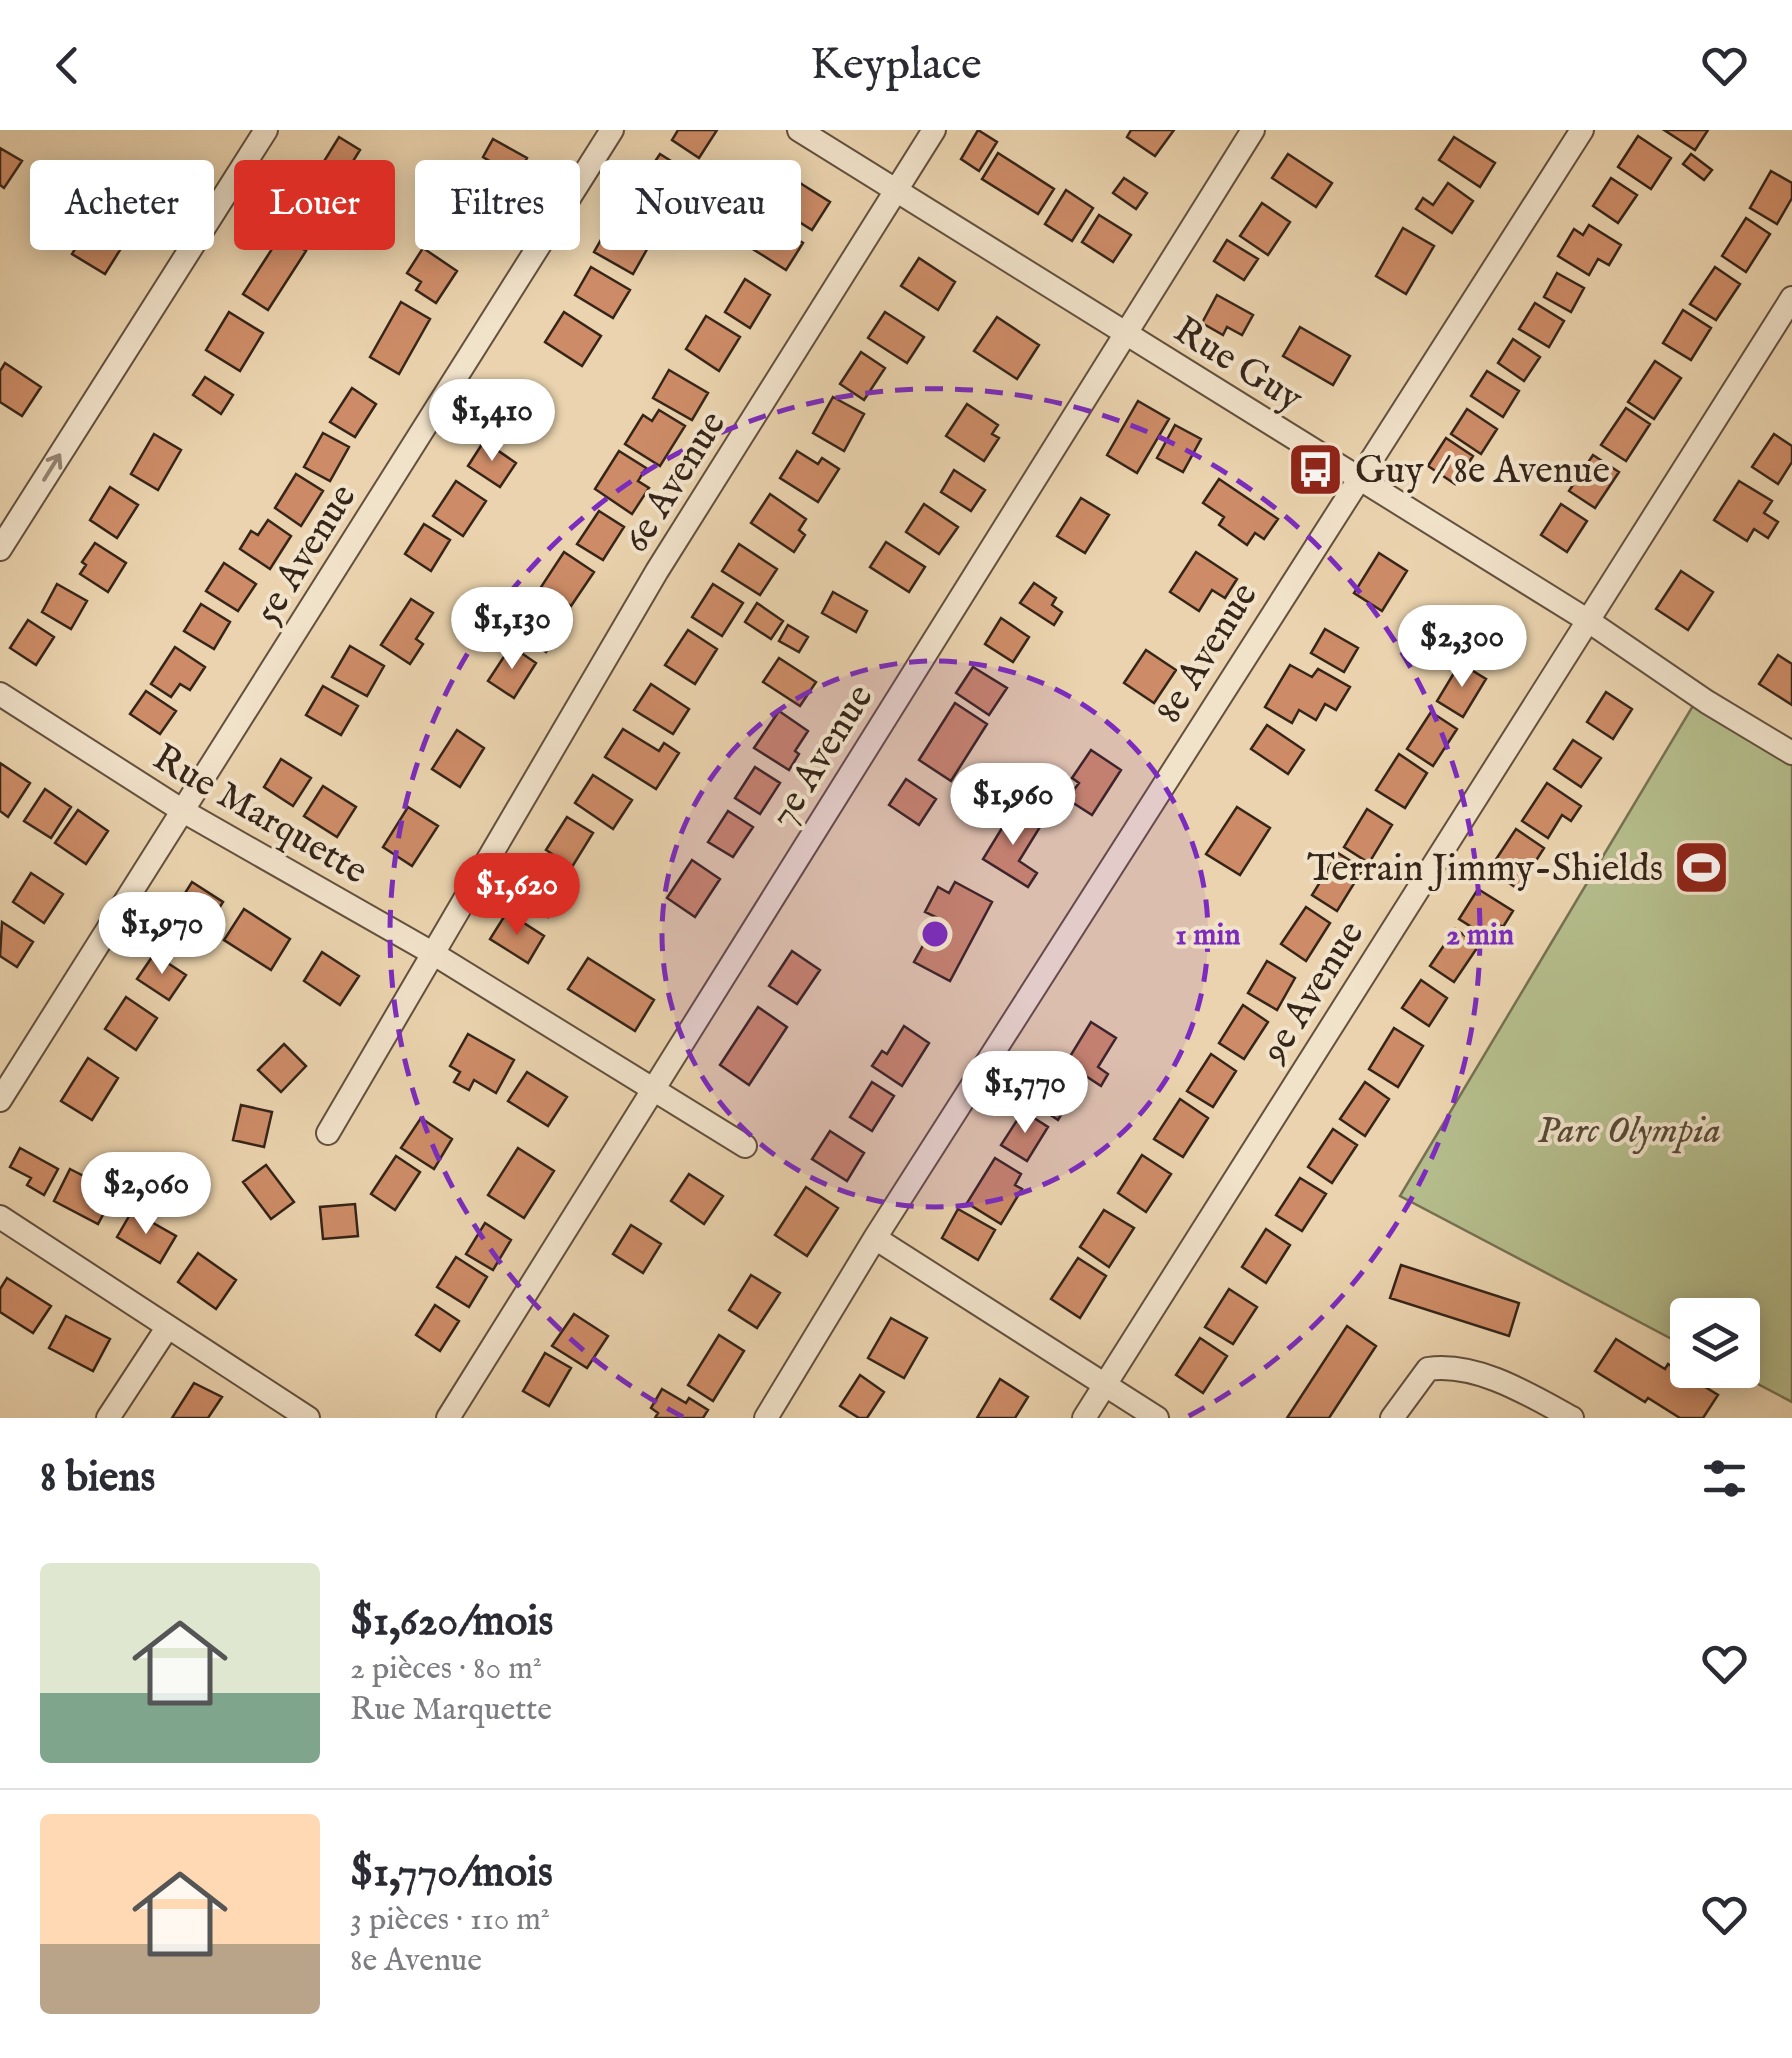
<!DOCTYPE html>
<html lang="fr">
<meta charset="utf-8">
<style>
:root{--surface:#fff;--page:#f2f2f3;--text:#2b2b33;--muted:#7c7c81;--line:#e1e1e2;--accent:#d93025}
body{margin:0;font-family:"IM FELL English",serif;background:var(--page);color:var(--text);height:100vh;display:flex;flex-direction:column;font-size:38px;white-space:nowrap}
*{box-sizing:border-box;margin:0}
p{font-size:32px;color:var(--muted)}
.icon{flex:none;width:55px;height:55px;fill:none;stroke:currentColor;stroke-width:2;stroke-linecap:round;stroke-linejoin:round}
.map{position:relative;height:1288px;overflow:hidden}
.sheet{display:flex;flex-direction:column;background:var(--surface);flex:1}
.sheet>*{flex:none}
.guide{position:absolute;left:30px;top:30px;width:1000px;height:90px;display:flex;gap:20px}
.tools{position:absolute;left:1670px;top:1168px;display:grid;gap:20px}
.tools a{display:grid;place-items:center;width:90px;height:90px;border-radius:10px;background:var(--surface);box-shadow:0 5px 25px #0003;font-size:50px}
.price{position:absolute;translate:-50% -85px;padding:0 22px;border-radius:35px;background:#fff;color:#222;font-size:32px;line-height:65px;filter:drop-shadow(0 2px 5px #0008)}
.price::after{content:'';position:absolute;left:50%;top:60px;width:30px;height:22px;margin-left:-15px;background:inherit;clip-path:polygon(0 0,100% 0,50% 100%)}
.price.current{background:var(--accent);color:#fff}
ul{padding:0;list-style:none}
li{display:flex;align-items:center;gap:30px;height:250px;padding:0 40px}
li+li{border-top:2px solid var(--line)}
li span{display:grid;place-items:center;flex:none;width:280px;height:200px;border-radius:10px;color:#555}
li>.icon{margin-inline-start:auto}
span .icon{width:120px;height:120px;fill:#fffc;stroke-width:1}
li b{font-size:42px}
h2{display:flex;justify-content:space-between;align-items:center;height:120px;padding:0 40px;font-size:42px}
.tag{padding:0 35px;border-radius:10px;background:var(--surface);box-shadow:0 5px 25px #0003;font-size:35px;line-height:90px}
.tag.current{background:var(--accent);color:#fff}
header{display:flex;justify-content:space-between;align-items:center;height:130px;padding:0 40px;background:var(--surface);font-size:45px;font-weight:600}
.map>svg:first-child{display:block}
</style>
<header><svg class="icon" aria-label="back" viewBox="0 0 24 24"><path d="M15 5l-7 7 7 7"/></svg>Keyplace<svg class="icon" aria-label="heart" viewBox="0 0 24 24"><path d="M12 20l-8-8c-3-5 5-10 8-4 3-6 11-1 8 4z"/></svg></header>
<div class="map">
<svg width="1792" height="1288" viewBox="0 0 1792 1288">
<rect width="100%" height="100%" fill="#ead3ae"/>
<filter id="stains"><feTurbulence type="fractalNoise" baseFrequency=".002" numOctaves="4"/><feColorMatrix values="0 0 0 0 .2 0 0 0 0 .09 0 0 0 0 .02 0 0 0 .5 -.17"/></filter>
<radialGradient id="worn" r=".72"><stop offset=".6" stop-color="#630" stop-opacity="0"/><stop offset="1" stop-color="#630" stop-opacity=".3"/></radialGradient>
<path fill="#b5bd8c" stroke="#767152" stroke-width="2.5" d="M1694 574 1792 635V1272L1731 1240H1742V1185H1688L1687 1217 1400 1066Z"/>
<path fill="#cd8c67" stroke="#362519" stroke-width="2.5" d="M678 0H717L699 28 672 10Z
M978 0 997 12 979 41 961 29Z
M1131 0H1174L1155 26 1127 7Z
M1664 0H1708L1695 20Z
M1638 6 1671 28 1651 59 1618 37Z
M339 7 360 20 339 54 318 41Z
M1454 7 1495 33 1480 57 1439 30Z
M493 9 527 28 508 63 482 48 491 32 483 27Z
M0 18 22 31 4 58 0 55Z
M998 23 1054 59 1038 84 982 49Z
M660 24 695 46 679 70 644 48Z
M1288 24 1332 53 1316 77 1272 48Z
M1691 24 1712 40 1704 50 1683 34Z
M141 34 166 52 131 102 106 85Z
M1771 41 1792 53V68L1777 94 1750 78Z
M792 48 830 72 812 100 774 76Z
M1124 48 1147 63 1136 79 1113 63Z
M1611 48 1637 65 1618 93 1593 76Z
M295 51 337 75 324 99 281 74Z
M1448 53 1473 71 1452 103 1416 79 1423 68 1433 75Z
M474 57 500 73 479 107 453 90Z
M1066 60 1093 78 1072 111 1045 94Z
M624 69 663 91 633 144 594 122Z
M1262 73 1290 92 1268 125 1240 106Z
M1099 85 1131 105 1113 132 1082 112Z
M1746 88 1770 104 1746 142 1722 126Z
M764 89 803 113 786 140 748 116Z
M1589 95 1621 115 1609 135 1598 129 1589 145 1558 126 1574 99 1583 105Z
M1403 98 1434 116 1406 164 1376 146Z
M86 100 120 120 105 144 72 124Z
M281 105 306 121 268 180 243 164Z
M1227 110 1258 129 1244 150 1214 131Z
M423 118 457 141 436 173 416 160 421 152 407 143Z
M919 128 955 152 938 180 901 156Z
M591 137 630 160 613 188 575 165Z
M1715 137 1740 154 1716 190 1690 174Z
M1557 143 1584 158 1571 182 1544 167Z
M745 149 770 165 750 198 725 182Z
M1217 165 1253 185 1242 205 1227 197 1223 205 1202 193Z
M401 172 430 189 399 244 370 227Z
M1535 173 1564 191 1549 217 1519 199Z
M1683 180 1711 198 1691 230 1663 213Z
M229 182 263 203 240 241 206 220Z
M564 182 601 206 582 236 545 212Z
M885 182 924 207 907 233 868 208Z
M706 186 740 207 719 241 686 219Z
M997 187 1039 215 1017 249 974 221Z
M1300 197 1350 226 1333 255 1283 226Z
M1513 209 1540 227 1524 251 1498 233Z
M861 222 885 238 864 270 840 254Z
M1655 231 1681 248 1654 289 1628 272Z
M5 233 41 257 22 286 0 272V241Z
M669 240 708 263 692 290 653 268Z
M1487 241 1519 261 1503 287 1471 266Z
M205 247 233 265 221 284 193 265Z
M352 258 376 274 355 307 330 292Z
M833 267 864 284 844 321 813 303Z
M512 269 537 284 520 311 495 296Z
M1138 271 1169 289 1137 343 1107 325Z
M967 274 998 295 992 304 999 308 984 331 946 306Z
M1626 278 1650 294 1626 331 1601 315Z
M1467 279 1497 299 1481 324 1451 304Z
M659 280 685 296 660 336 625 314 643 285 652 291Z
M1175 295 1201 309 1183 342 1157 328Z
M323 303 349 317 330 351 304 337Z
M154 304 181 320 158 360 131 344Z
M1774 304 1792 316V332L1778 354 1752 337Z
M1446 308 1473 326 1455 354 1428 336Z
M484 311 516 333 500 357 468 336Z
M619 321 646 338 638 351 649 358 632 384 595 359Z
M797 321 818 334 822 328 839 339 818 372 780 348Z
M1593 325 1619 342 1595 378 1569 361Z
M954 340 985 360 971 381 941 362Z
M296 344 323 361 301 396 275 378Z
M1219 349 1278 389 1264 409 1255 403 1247 415 1219 395 1224 387 1203 373Z
M456 351 486 371 463 406 433 386Z
M1739 351 1772 371 1764 383 1778 392 1768 408 1754 399 1747 411 1714 390Z
M110 357 138 375 117 408 90 390Z
M770 364 806 389 799 400 805 405 794 422 751 393Z
M1081 368 1109 385 1085 423 1057 406Z
M924 374 958 397 939 424 906 402Z
M1561 374 1587 391 1567 422 1541 405Z
M599 381 624 397 603 430 577 414Z
M268 390 291 406 270 439 240 419 251 401 258 405Z
M424 394 450 410 431 441 405 424Z
M886 412 925 437 909 462 870 437Z
M95 413 126 433 108 462 80 444 86 435 82 432Z
M739 414 777 439 760 465 722 441Z
M564 422 594 442 571 476 541 457Z
M1196 422 1237 449 1225 468 1212 460 1199 481 1170 462Z
M1379 423 1407 441 1382 481 1354 463Z
M224 433 256 454 238 481 206 461Z
M1681 441 1713 462 1688 500 1656 479Z
M1034 453 1056 468 1052 475 1062 482 1054 495 1020 473Z
M57 454 87 471 71 499 42 482Z
M713 454 743 473 722 506 692 487Z
M833 462 867 481 856 502 822 483Z
M411 469 433 483 416 509 423 514 410 534 381 515Z
M524 470 563 495 546 522 507 496Z
M757 473 783 491 771 509 745 492Z
M201 474 230 492 214 519 184 501Z
M1492 484 1517 499 1493 537 1468 522Z
M1001 488 1029 507 1013 532 985 514Z
M28 490 54 507 36 535 10 518Z
M788 495 808 507 799 522 779 511Z
M1325 499 1358 518 1344 542 1311 523Z
M688 500 717 519 695 554 665 535Z
M350 516 384 536 367 566 332 547Z
M511 516 536 533 514 568 488 551Z
M175 517 205 537 190 560 180 554 171 567 151 554Z
M1146 520 1176 540 1154 573 1124 553Z
M1778 525 1792 534V575L1759 554Z
M779 528 816 552 800 576 763 552Z
M1460 533 1486 549 1463 587 1437 571Z
M1290 535 1312 547 1318 539 1350 557 1336 580 1325 574 1316 590 1299 580 1292 593 1265 577Z
M973 537 1007 558 989 585 956 563Z
M651 554 689 579 673 604 634 580Z
M323 556 358 576 341 605 306 585Z
M146 561 176 581 160 604 130 584Z
M1606 562 1632 579 1613 609 1587 592Z
M955 573 987 594 951 651 919 630Z
M779 581 808 601 795 621 799 624 789 640 754 618Z
M1431 582 1457 599 1433 636 1407 619Z
M1267 595 1304 620 1288 644 1251 619Z
M623 599 659 621 664 613 679 623 656 659 605 627Z
M457 600 484 618 460 657 432 639Z
M1573 610 1601 628 1581 657 1554 639Z
M1091 620 1121 640 1092 685 1067 669 1079 653 1072 648Z
M1399 624 1427 643 1405 678 1376 660Z
M281 629 311 648 293 676 264 657Z
M0 633 30 653 8 687 0 681Z
M755 637 780 653 760 684 735 668Z
M593 645 632 670 613 699 575 673Z
M906 649 936 669 919 695 889 675Z
M1547 653 1581 676 1571 691 1562 685 1548 708 1522 691Z
M323 656 356 677 337 707 304 686Z
M45 659 71 677 51 708 24 691Z
M408 677 438 696 412 736 383 717Z
M1237 677 1270 698 1240 745 1206 724Z
M1367 679 1392 695 1369 733 1344 717Z
M78 680 108 701 86 734 55 713Z
M1013 680 1040 697 1019 731 1037 743 1028 757 983 729Z
M728 681 753 697 733 727 708 712Z
M567 687 593 703 572 737 546 720Z
M1516 699 1544 718 1518 759 1489 740Z
M1338 723 1363 739 1337 781 1312 765Z
M692 730 720 749 695 787 667 768Z
M542 732 571 751 548 787 519 768Z
M31 743 63 764 44 793 13 772Z
M192 752 223 772 206 799 175 779Z
M955 752 992 772 950 851 914 832 938 788 925 782 938 757 949 763Z
M1478 759 1513 781 1503 797 1495 792 1486 806 1459 789Z
M1306 777 1330 793 1306 831 1281 814Z
M244 779 290 809 271 840 224 810Z
M507 782 544 806 528 833 490 809Z
M2 792 33 812 17 837 0 826Z
M1455 799 1479 815 1454 852 1430 836Z
M792 821 820 840 797 874 769 856Z
M322 822 359 846 340 875 304 851Z
M154 824 186 845 169 870 137 849Z
M588 828 654 870 635 901 568 859Z
M1267 831 1295 848 1277 880 1248 863Z
M1421 850 1447 868 1429 896 1402 878Z
M126 867 157 888 136 920 105 899Z
M1243 875 1268 892 1244 929 1219 913Z
M758 877 787 897 749 955 720 935Z
M1091 892 1116 908 1098 937 1108 944 1101 956 1066 933Z
M904 896 929 913 902 956 872 936 882 921 887 924Z
M1394 898 1423 916 1398 957 1369 939Z
M468 904 514 930 496 963 474 950 469 960 454 952 460 942 450 936Z
M284 914 306 936 281 962 258 940Z
M1211 924 1236 941 1213 977 1187 961Z
M88 928 118 948 92 990 61 971Z
M1052 938 1079 955 1058 990 1031 972Z
M527 942 567 967 548 996 508 971Z
M872 952 894 966 872 1001 850 987Z
M1365 952 1389 969 1365 1006 1340 989Z
M1180 969 1208 988 1183 1027 1154 1009Z
M241 975 272 982 264 1017 233 1010Z
M1023 981 1048 997 1027 1031 1001 1015Z
M421 988 452 1009 434 1039 401 1018Z
M1333 999 1357 1015 1332 1053 1308 1037Z
M830 1001 864 1023 847 1051 812 1029Z
M20 1018 58 1039 44 1065 27 1055 31 1048 10 1037Z
M518 1018 554 1041 524 1088 488 1065Z
M1142 1025 1171 1044 1146 1082 1118 1063Z
M396 1026 420 1042 395 1080 371 1064Z
M995 1028 1021 1044 1015 1055 1022 1059 1001 1094 967 1073Z
M266 1035 294 1072 271 1089 243 1052Z
M70 1039 115 1062 98 1094 54 1071Z
M689 1044 723 1066 704 1094 671 1071Z
M1300 1048 1326 1064 1302 1101 1276 1085Z
M806 1057 838 1078 807 1126 775 1105Z
M355 1074 358 1106 323 1109 320 1077Z
M958 1079 995 1100 978 1130 942 1108Z
M1104 1080 1134 1098 1109 1137 1080 1117Z
M132 1081 176 1106 160 1133 117 1107Z
M485 1093 511 1110 493 1140 466 1124Z
M631 1095 661 1114 643 1143 613 1124Z
M1266 1099 1290 1115 1266 1153 1242 1137Z
M198 1123 236 1150 216 1179 178 1152Z
M456 1127 487 1147 469 1177 437 1157Z
M1078 1128 1106 1146 1080 1188 1051 1169Z
M1401 1135 1519 1173 1509 1206 1390 1168Z
M751 1145 780 1163 757 1198 729 1180Z
M7 1148 51 1176 33 1203 0 1182V1159Z
M1229 1159 1257 1177 1233 1214 1205 1197Z
M435 1175 459 1191 440 1221 416 1205Z
M574 1184 608 1206 587 1238 552 1216Z
M66 1186 110 1209 93 1241 49 1218Z
M891 1188 927 1208 904 1248 868 1228Z
M1347 1196 1376 1216 1329 1288H1287Z
M719 1205 744 1221 713 1271 688 1255Z
M1200 1208 1227 1226 1203 1263 1176 1245Z
M1616 1209 1665 1239 1668 1234 1718 1265 1703 1288H1680L1648 1268 1645 1272 1595 1241Z
M545 1223 571 1238 549 1276 523 1261Z
M860 1245 884 1262 867 1288H859L840 1276Z
M1000 1249 1028 1267 1015 1288H977Z
M194 1253 222 1267 208 1288H172Z
M662 1259 686 1273 689 1268 708 1280 703 1288H655L658 1283 651 1278Z"/>
<g fill="none" stroke-linecap="round" stroke-linejoin="round">
<defs>
<path id="minor" d="M799 0 1587 490 1707 572 1792 623
M0 419 266 0
M0 564 183 681 434 824 745 1016
M0 970 612 0
M328 1003 657 441 934 0
M0 1087 308 1288
M875 1108 1157 1288
M108 1288 167 1198
M448 1288 1253 0
M766 1288 875 1108 1582 0
M1084 1288 1792 168
M1392 1288 1428 1239C1477 1232 1530 1265 1572 1288"/>
</defs>
<use href="#minor" stroke="#63503e" stroke-width="26"/>
<use href="#minor" stroke="#f1e2ca" stroke-width="22"/>
</g>
<defs><path id="oneway-shaft" d="M-6 0H5M1.5-3L5.5 0L1.5 3" fill="none" stroke-width="1.6" stroke-linecap="round" stroke-linejoin="round" transform="scale(2.5)"/></defs>
<use stroke="#948472" href="#oneway-shaft" transform="translate(52 337) rotate(-58)"/>
<circle cx="935" cy="804" r="273" fill="#7b2cbf" fill-opacity=".12"/>
<g fill="none" stroke="#7b2cbf" stroke-width="5" stroke-dasharray="18 12">
<circle cx="935" cy="804" r="273"/>
<path d="M683 1287A545 545 0 1 1 1187 1287"/>
</g>
<defs>
<symbol id="bus-square" viewBox="-11 -11 22 22"><rect x="-9" y="-9" width="18" height="18" rx="4" fill="#8f2418" stroke="#f1e2ca"/><path d="M-5-6H5V4H4V6H2V4H-2V6H-4V4H-5ZM-3.5-4V0h7V-4ZM-3.5 1.2v1.5H-2V1.2ZM2 1.2v1.5H3.5V1.2Z" fill="#fff"/></symbol>
<symbol id="stadium-square" viewBox="-11 -11 22 22"><rect x="-9" y="-9" width="18" height="18" rx="4" fill="#8f2418" stroke="#f1e2ca"/><path d="M0-5a6.5 5 0 1 0 0 10a6.5 5 0 1 0 0-10ZM-3.5-1.8h7v3.6h-7Z" fill="#fff"/></symbol>
</defs>
<g fill-rule="evenodd">
<use href="#bus-square" x="1284" y="308" width="63" height="63"/>
<use href="#stadium-square" x="1670" y="706" width="63" height="63"/>
</g>
<g text-anchor="middle" stroke-width="8" stroke-linejoin="round" paint-order="stroke">
<g font-size="38" fill="#362519" stroke="#f1e2ca">
<text transform="translate(1239 233) rotate(32)" y="13">Rue Guy</text>
<text transform="translate(673 351) rotate(-58)" y="13">6e Avenue</text>
<text transform="translate(304 423) rotate(-58)" y="13">5e Avenue</text>
<text transform="translate(1205 522) rotate(-58)" y="13">8e Avenue</text>
<text transform="translate(820 625) rotate(-58)" y="13">7e Avenue</text>
<text transform="translate(261 683) rotate(30)" y="13">Rue Marquette</text>
<text transform="translate(1311 861) rotate(-58)" y="13">9e Avenue</text>
</g>
<g font-size="38" fill="#362519" stroke="#f1e2ca" text-anchor="start">
<text x="1355" y="352">Guy / 8e Avenue</text>
<text x="1663" y="750" text-anchor="end">Terrain Jimmy-Shields</text>
</g>
<g font-size="38" font-style="italic" fill="#564b36" stroke="#f1e2ca">
<text x="1629" y="1012">Parc Olympia</text>
</g>
</g>
<circle cx="935" cy="804" r="15" fill="#7b2cbf" stroke="#f1e2ca" stroke-width="5"/>
<g font-size="30" text-anchor="middle" font-weight="bold" fill="#7b2cbf" stroke="#f1e2ca" stroke-width="8" stroke-linejoin="round" paint-order="stroke">
<text x="1208" y="814">1 min</text>
<text x="1480" y="814">2 min</text>
</g>
<rect width="100%" height="100%" filter="url(#stains)"/>
<rect width="100%" height="100%" fill="url(#worn)"/>
</svg>
<div class="tools">
<a><svg class="icon" aria-label="layers" viewBox="0 0 24 24"><path d="M12 4l9 5-9 5-9-5zM3 14l9 5 9-5"/></svg></a>
</div>
<b class="price" style="left:492px;top:334px">$1,410</b>
<b class="price" style="left:512px;top:542px">$1,130</b>
<b class="price" style="left:1462px;top:560px">$2,300</b>
<b class="price" style="left:1013px;top:718px">$1,960</b>
<b class="price current" style="left:517px;top:808px">$1,620</b>
<b class="price" style="left:162px;top:847px">$1,970</b>
<b class="price" style="left:1025px;top:1006px">$1,770</b>
<b class="price" style="left:146px;top:1107px">$2,060</b>
<div class="guide">
<a class="tag">Acheter</a>
<a class="tag current">Louer</a>
<a class="tag">Filtres</a>
<a class="tag">Nouveau</a>
</div>
</div>
<section class="sheet">
<h2>8 biens<svg class="icon" aria-label="filters" viewBox="0 0 24 24"><path d="M4 7h16M4 17h16"/><circle cx="9" cy="7" r="2"/><circle cx="15" cy="17" r="2"/></svg></h2>
<ul>
<li><span style="background:linear-gradient(#dfe7d0 65%,#7fa58c 0)"><svg class="icon" aria-label="home" viewBox="0 0 24 24"><path d="M3 11l9-7 9 7M6 9v11h12V9"/></svg></span><div><b>$1,620/mois</b><p>2 pièces · 80 m²</p><p>Rue Marquette</p></div><svg class="icon" aria-label="heart" viewBox="0 0 24 24"><path d="M12 20l-8-8c-3-5 5-10 8-4 3-6 11-1 8 4z"/></svg></li>
<li><span style="background:linear-gradient(#ffd9b3 65%,#b9a48a 0)"><svg class="icon" aria-label="home" viewBox="0 0 24 24"><path d="M3 11l9-7 9 7M6 9v11h12V9"/></svg></span><div><b>$1,770/mois</b><p>3 pièces · 110 m²</p><p>8e Avenue</p></div><svg class="icon" aria-label="heart" viewBox="0 0 24 24"><path d="M12 20l-8-8c-3-5 5-10 8-4 3-6 11-1 8 4z"/></svg></li>
</ul>
</section>
